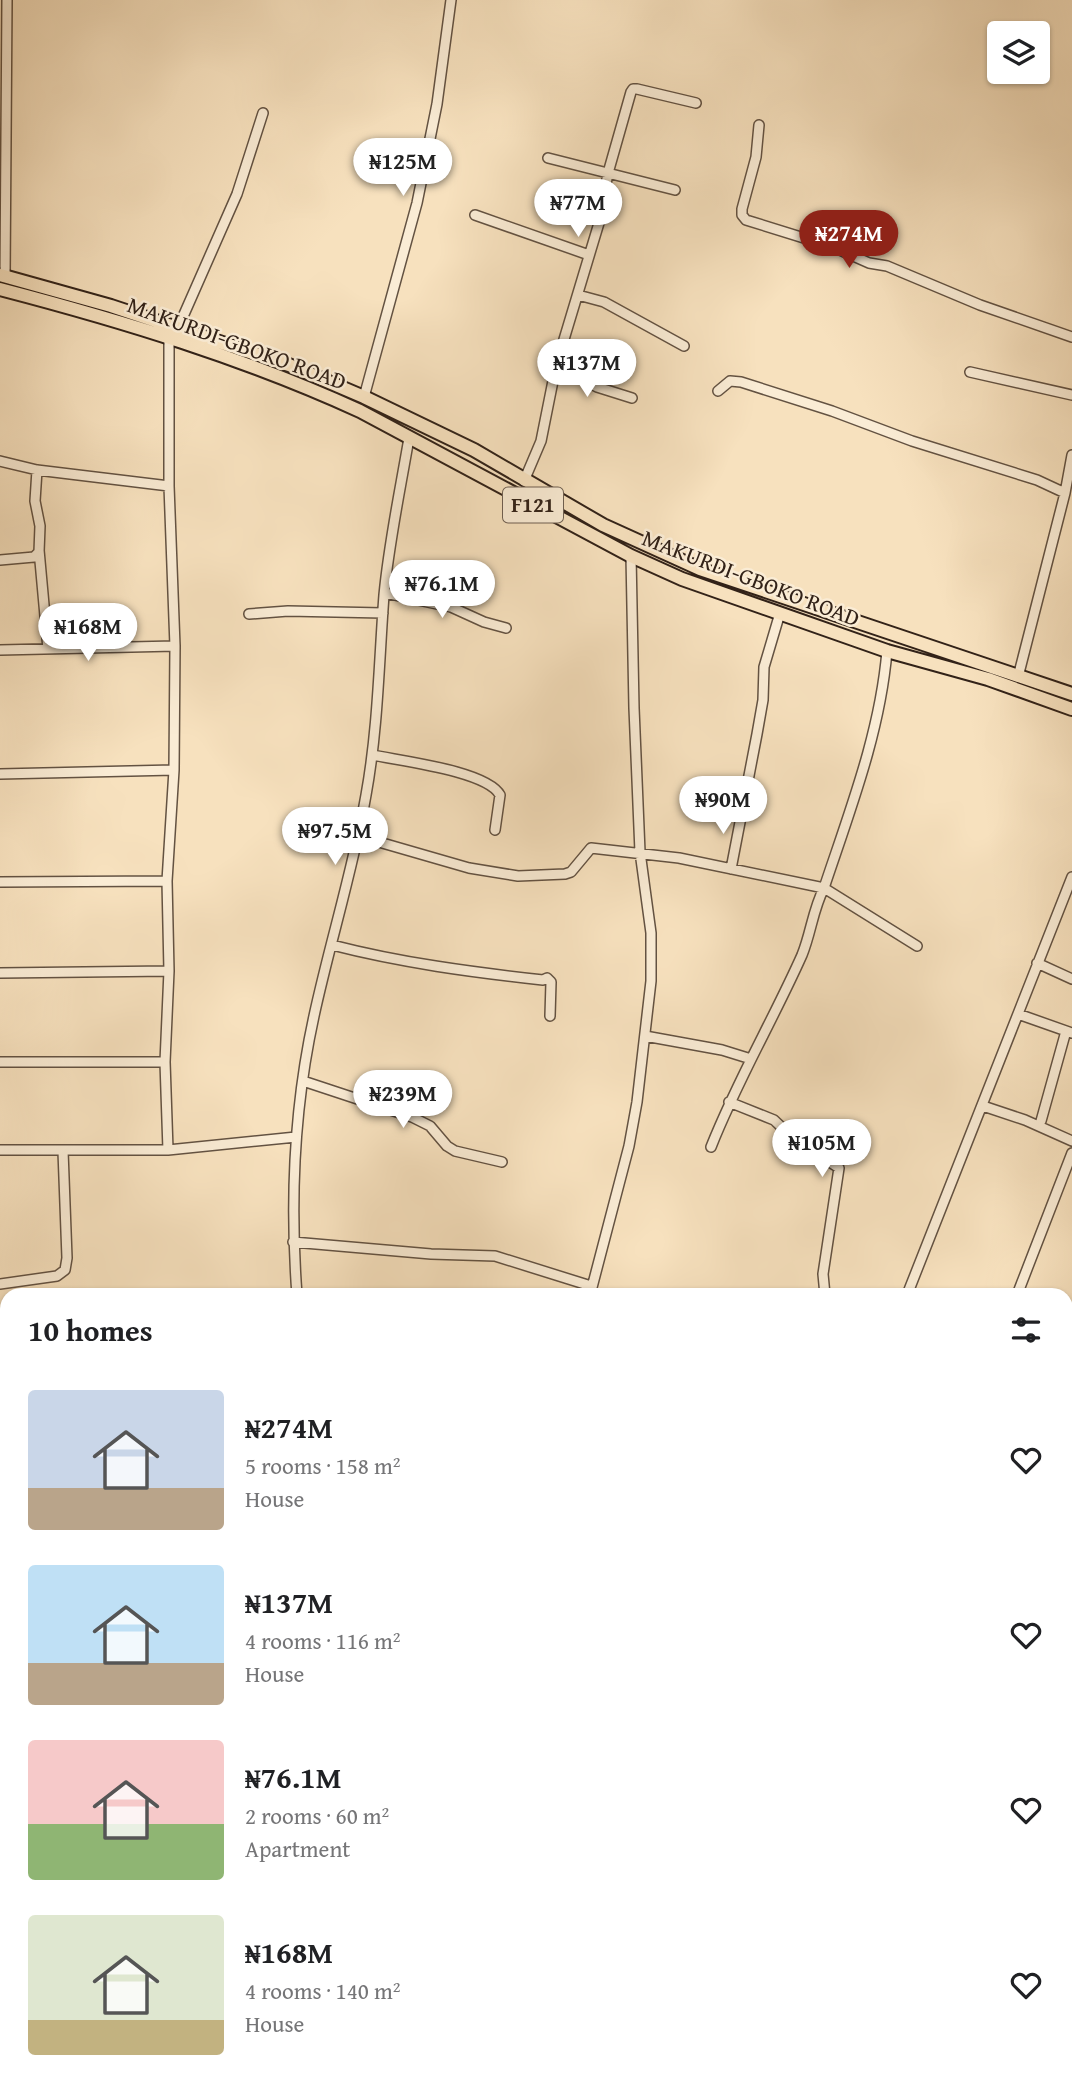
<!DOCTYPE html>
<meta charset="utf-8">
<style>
:root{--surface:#fff;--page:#f2f2f2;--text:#202124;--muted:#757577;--accent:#8f2418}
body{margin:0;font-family:"Gentium Book Plus",serif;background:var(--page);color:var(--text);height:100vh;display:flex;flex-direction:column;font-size:26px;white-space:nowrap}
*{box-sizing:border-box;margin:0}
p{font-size:23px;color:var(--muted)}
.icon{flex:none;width:38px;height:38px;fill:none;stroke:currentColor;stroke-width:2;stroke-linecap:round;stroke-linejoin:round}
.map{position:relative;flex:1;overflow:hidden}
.sheet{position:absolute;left:0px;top:1288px;width:1073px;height:800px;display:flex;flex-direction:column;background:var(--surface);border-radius:21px 21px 0 0;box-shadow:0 2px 5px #0004}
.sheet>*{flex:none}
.fabs{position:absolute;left:987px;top:21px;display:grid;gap:14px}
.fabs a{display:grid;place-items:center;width:63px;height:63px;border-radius:7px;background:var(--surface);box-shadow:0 2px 5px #0004;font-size:35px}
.price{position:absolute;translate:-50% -60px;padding:0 16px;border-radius:24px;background:#fff;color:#222;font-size:23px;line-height:46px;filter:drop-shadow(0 2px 4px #0008)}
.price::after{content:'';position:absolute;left:50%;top:42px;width:21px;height:16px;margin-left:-10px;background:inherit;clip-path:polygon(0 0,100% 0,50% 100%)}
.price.selected{background:var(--accent);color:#fff}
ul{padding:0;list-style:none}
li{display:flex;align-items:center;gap:21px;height:175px;padding:0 28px}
li span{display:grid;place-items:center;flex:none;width:196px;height:140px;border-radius:7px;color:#555}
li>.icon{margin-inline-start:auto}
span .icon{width:84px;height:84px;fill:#fffc;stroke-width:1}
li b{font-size:30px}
h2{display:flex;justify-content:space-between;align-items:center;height:84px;padding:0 28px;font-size:30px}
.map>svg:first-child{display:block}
</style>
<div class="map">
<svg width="1072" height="2087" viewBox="0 0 1072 2087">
<rect width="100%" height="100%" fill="#f7e1be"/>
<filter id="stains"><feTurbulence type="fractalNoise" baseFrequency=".00286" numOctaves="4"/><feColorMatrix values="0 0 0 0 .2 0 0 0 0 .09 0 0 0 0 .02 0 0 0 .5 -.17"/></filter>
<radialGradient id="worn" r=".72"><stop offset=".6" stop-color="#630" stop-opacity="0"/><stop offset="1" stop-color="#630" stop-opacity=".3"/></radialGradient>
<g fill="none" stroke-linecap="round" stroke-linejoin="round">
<defs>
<path id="minor" d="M759 125 756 157 742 209V215L746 220 833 247 869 263 887 266 980 305 1072 337
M548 158 675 190
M475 215 589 255
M5 276 7 0
M578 295 604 302 684 346
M178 328 237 194 263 113
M556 366 597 387 632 398
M970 372 1072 395
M718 391 730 381 741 382 832 411 912 441 1037 480 1065 493
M364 397 417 203 437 104 451 0
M0 461 37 470 169 486
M524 481 541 441 556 366 599 223 608 173 631 92 633 89H637L696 103
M39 550 48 649
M0 560 34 557 39 552 40 526 35 501 37 470
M385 593 451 607 484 622 506 628
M249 614 288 611 383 613
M0 650 175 646
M1018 677 1065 493 1072 455
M373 755C401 761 487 771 500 795L495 830
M0 774 174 770
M358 836 469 868 518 876 565 874 571 872 591 848 679 858 824 888 917 946
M731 869 757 734 763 700 764 667 780 613
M0 882 167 881
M332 945C402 963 471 972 543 980L547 978 551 982 550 1016
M1037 963 1072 979
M0 973 169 971
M1018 1014 1072 1033
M645 1036 722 1050 751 1059
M0 1062H165
M303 1081 412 1117 430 1126 447 1146 455 1151 502 1162
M729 1102 774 1120 794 1139 839 1168 823 1274 825 1295
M983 1106 1025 1120 1072 1141
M1041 1121 1066 1031
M711 1147C737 1081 773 1020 802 955 811 933 813 909 824 888 850 810 880 733 887 651
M0 1150H168L296 1137
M168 1150 165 1062 169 971 167 881 174 770 175 646 169 486V338
M293 1242 431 1254 495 1256 591 1286
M0 1284 57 1276 65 1270 67 1258 63 1151
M297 1295C290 1202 294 1107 314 1016 330 942 353 870 366 795 378 729 379 662 384 595 389 542 400 491 409 438
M590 1295 629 1146 637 1102 651 981V933L640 852 634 708 631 556
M907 1295 1072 877
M1017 1295 1072 1153
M1066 1371 1072 1373
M0 1410 7 1409
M1066 1482H1072
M1066 1591 1072 1593
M0 1645 7 1685
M0 1703 7 1701
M0 1822 7 1821
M75 2081 76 2087
M197 2081 199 2087
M544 2081 545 2087
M699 2081 702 2087"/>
<path id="major" d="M0 275 111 306 289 365 364 397 474 450 603 525 700 569 1072 694
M0 289C123 321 244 358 360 411L631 556 682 579 887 651 988 679 1072 709"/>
</defs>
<use href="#minor" stroke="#635242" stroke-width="12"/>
<use href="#major" stroke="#322218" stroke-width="16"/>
<use href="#minor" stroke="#faecd5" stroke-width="9"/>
<use href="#major" stroke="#f7e1be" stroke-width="12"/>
</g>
<g text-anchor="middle" stroke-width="5" stroke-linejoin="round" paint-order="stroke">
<rect fill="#faecd5" stroke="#6e5f51" stroke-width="2" x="503" y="487.5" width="60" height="35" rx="5"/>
<g font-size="21" font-weight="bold" fill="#322218">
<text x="533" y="512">F121</text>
</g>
<g font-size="23" fill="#322218" stroke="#faecd5">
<text transform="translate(237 343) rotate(20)" y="8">MAKURDI-GBOKO ROAD</text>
<text transform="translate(751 578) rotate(21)" y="8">MAKURDI-GBOKO ROAD</text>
</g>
</g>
<rect width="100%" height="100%" filter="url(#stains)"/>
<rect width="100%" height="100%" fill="url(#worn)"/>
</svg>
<div class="fabs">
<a><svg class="icon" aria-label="layers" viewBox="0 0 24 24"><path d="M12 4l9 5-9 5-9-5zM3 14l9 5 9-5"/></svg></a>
</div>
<b class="price" style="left:403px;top:198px">₦125M</b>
<b class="price" style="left:578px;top:239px">₦77M</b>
<b class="price selected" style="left:849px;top:270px">₦274M</b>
<b class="price" style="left:587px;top:399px">₦137M</b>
<b class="price" style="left:442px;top:620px">₦76.1M</b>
<b class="price" style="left:88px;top:663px">₦168M</b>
<b class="price" style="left:723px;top:836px">₦90M</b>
<b class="price" style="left:335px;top:867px">₦97.5M</b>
<b class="price" style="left:403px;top:1130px">₦239M</b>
<b class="price" style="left:822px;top:1179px">₦105M</b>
<section class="sheet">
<h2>10 homes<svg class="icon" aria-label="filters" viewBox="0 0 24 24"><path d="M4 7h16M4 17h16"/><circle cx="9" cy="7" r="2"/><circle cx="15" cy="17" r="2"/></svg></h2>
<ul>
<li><span style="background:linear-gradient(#c9d6e8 70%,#b9a48a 0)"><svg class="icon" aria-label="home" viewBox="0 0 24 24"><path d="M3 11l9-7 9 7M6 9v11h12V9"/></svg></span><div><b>₦274M</b><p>5 rooms · 158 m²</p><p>House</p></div><svg class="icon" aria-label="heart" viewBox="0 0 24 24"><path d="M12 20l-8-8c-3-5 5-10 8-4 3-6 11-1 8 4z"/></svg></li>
<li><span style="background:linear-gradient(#bfe0f5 70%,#b9a48a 0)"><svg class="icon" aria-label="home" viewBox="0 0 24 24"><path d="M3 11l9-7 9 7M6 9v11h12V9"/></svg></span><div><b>₦137M</b><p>4 rooms · 116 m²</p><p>House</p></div><svg class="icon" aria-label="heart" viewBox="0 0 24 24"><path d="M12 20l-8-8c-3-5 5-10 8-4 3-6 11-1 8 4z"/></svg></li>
<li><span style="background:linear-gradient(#f6c9c9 60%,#8fb573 0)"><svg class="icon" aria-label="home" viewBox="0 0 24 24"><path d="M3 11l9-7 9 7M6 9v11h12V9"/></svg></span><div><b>₦76.1M</b><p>2 rooms · 60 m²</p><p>Apartment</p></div><svg class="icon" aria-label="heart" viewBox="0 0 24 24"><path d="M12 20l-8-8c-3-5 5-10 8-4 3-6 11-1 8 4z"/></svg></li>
<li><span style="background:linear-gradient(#dfe7d0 75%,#c2b280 0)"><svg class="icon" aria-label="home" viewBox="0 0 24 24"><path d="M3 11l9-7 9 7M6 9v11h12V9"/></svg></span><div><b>₦168M</b><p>4 rooms · 140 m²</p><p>House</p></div><svg class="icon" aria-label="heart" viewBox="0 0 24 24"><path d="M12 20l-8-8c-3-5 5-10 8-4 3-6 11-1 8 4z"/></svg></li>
</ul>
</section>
</div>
